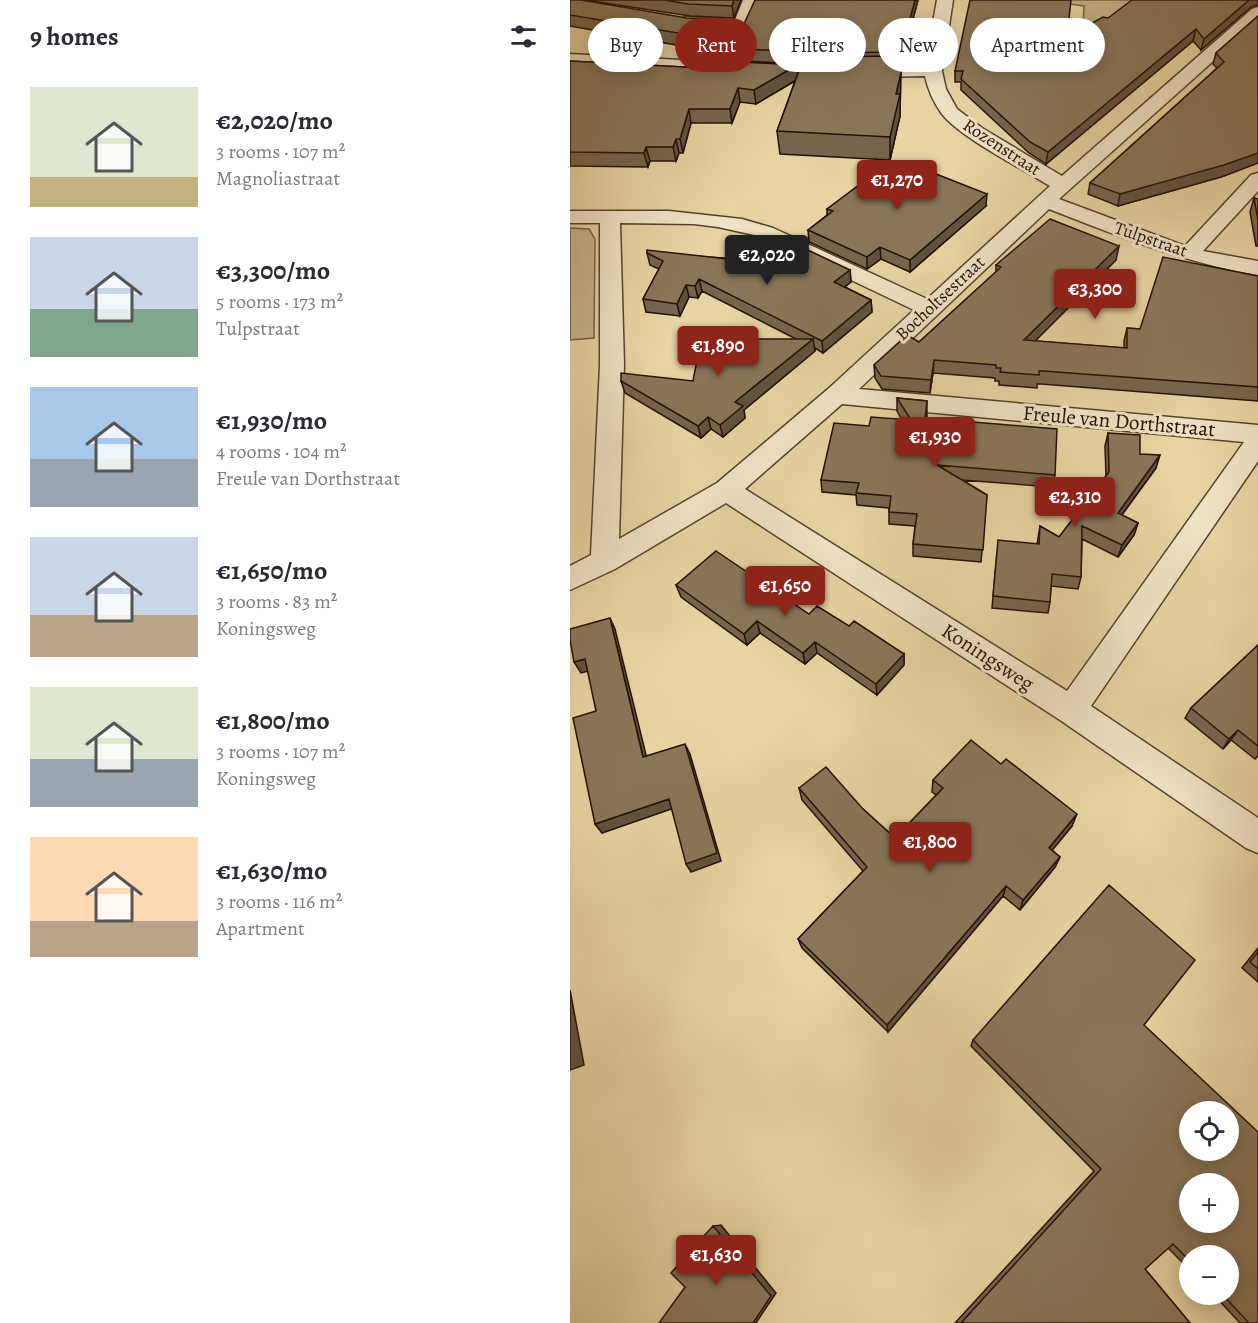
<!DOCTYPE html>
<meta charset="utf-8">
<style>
:root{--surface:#fff;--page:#f2f2f3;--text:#2b2b33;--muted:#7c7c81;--accent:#8f2418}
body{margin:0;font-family:Alegreya,serif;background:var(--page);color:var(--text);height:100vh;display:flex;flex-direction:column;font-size:22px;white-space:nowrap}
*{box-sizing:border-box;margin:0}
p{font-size:20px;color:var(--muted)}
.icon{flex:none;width:33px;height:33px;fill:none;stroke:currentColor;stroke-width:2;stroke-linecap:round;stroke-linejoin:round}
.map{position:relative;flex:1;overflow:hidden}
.details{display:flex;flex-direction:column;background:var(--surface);width:570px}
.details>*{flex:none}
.top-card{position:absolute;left:18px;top:18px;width:570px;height:54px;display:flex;gap:12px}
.controls{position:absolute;left:609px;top:1101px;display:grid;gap:12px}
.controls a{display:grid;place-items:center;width:60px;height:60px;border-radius:50%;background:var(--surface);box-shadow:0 3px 15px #0003;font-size:30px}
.price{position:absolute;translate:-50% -51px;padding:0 14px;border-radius:6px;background:var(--accent);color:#fff;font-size:20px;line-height:39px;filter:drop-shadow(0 2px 3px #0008)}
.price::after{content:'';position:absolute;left:50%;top:36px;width:18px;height:14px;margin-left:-9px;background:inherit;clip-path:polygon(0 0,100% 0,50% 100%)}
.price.selected{background:#222;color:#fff}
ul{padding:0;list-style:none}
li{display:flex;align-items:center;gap:18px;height:150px;padding:0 30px}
li span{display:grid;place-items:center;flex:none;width:168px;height:120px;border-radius:0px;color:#555}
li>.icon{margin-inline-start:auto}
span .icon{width:72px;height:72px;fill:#fffc;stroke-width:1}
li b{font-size:26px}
h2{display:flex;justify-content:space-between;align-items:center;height:72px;padding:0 30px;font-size:26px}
.chip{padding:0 21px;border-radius:27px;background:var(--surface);box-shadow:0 3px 15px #0003;font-size:21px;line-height:54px}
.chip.selected{background:var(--accent);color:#fff}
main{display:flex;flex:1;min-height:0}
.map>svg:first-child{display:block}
</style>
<main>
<section class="details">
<h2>9 homes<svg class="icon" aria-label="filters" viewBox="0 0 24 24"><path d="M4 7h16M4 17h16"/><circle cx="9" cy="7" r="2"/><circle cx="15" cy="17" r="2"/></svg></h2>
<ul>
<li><span style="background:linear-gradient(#dfe7d0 75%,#c2b280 0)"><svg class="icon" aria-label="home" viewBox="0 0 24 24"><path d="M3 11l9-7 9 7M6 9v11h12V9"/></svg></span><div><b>€2,020/mo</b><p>3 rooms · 107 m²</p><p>Magnoliastraat</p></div></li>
<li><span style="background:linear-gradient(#c9d6e8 60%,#7fa58c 0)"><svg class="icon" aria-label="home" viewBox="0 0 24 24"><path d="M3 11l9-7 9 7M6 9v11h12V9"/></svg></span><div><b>€3,300/mo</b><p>5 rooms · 173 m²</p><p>Tulpstraat</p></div></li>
<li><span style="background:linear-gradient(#a9c7e8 60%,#9aa5b1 0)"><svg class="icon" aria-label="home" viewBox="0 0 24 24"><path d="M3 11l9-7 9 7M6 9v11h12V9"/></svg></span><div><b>€1,930/mo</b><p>4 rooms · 104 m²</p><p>Freule van Dorthstraat</p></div></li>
<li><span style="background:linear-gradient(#c9d6e8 65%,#b9a48a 0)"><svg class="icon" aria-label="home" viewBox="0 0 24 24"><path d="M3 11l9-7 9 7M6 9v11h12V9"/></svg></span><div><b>€1,650/mo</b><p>3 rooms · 83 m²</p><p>Koningsweg</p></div></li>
<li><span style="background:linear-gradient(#dfe7d0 60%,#9aa5b1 0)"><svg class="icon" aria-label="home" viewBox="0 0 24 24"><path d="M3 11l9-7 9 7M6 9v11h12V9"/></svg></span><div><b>€1,800/mo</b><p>3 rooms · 107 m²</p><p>Koningsweg</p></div></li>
<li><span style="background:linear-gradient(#ffd9b3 70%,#b9a48a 0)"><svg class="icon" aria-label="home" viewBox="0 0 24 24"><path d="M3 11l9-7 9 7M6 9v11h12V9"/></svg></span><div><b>€1,630/mo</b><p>3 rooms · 116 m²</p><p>Apartment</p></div></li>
</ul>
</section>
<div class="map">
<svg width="688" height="1323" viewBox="0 0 688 1323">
<rect width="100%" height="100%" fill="#e7d3a3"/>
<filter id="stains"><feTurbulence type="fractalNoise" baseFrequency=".00333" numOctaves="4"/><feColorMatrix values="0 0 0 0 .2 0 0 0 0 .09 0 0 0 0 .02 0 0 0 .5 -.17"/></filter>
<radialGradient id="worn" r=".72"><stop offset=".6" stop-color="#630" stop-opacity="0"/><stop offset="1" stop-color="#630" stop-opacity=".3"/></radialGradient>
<path fill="#c6b288" stroke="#756247" stroke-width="1.5" d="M470 0H571L522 32H513L514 6Z
M0 228 19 229 25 239 24 338 0 340Z"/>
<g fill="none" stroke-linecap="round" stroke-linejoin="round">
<defs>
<path id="minor" d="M173 0H189L169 49H157L155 45 161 29 115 27 107 22 115 17 165 20Z
M367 0H383L372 71 376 89 387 109 412 128 492 176 682 9 688 7V21L489 199 615 246 681 175 688 173V191L633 251 688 261V275C615 263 548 236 479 209L289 389 688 425V461L521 706 688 818V853L676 848 490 720 156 503 45 569 0 590V566L21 555 30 365V223H0V211H99L172 219 203 228 357 299 480 186C453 169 391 138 372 114 364 103 358 90 355 76L257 78 0 64V54L257 68 355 66ZM50 223 124 224 148 227 189 236 344 310 258 389 147 483 49 539 54 365ZM272 404 674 442 497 691 175 489Z"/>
</defs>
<use href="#minor" stroke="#55422d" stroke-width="3"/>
<use href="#minor" fill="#efe2c3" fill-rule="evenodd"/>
</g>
<path fill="#76654c" stroke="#241106" stroke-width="1.5" d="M0 0 158 32 155 38 167 39 348 0 331 64 330 116 320 160 210 154 207 131 225 81 186 104 170 102 162 123H121L113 153H109L106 161H80L78 167 0 166V61L228 73 231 64 157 60 156 54 0 26Z
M15 0H171L164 18 120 16Z
M681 7 631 50 623 41 476 164 459 153 391 90V82H385V71L497 37 538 18Z
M688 16V163L651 177 548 206 518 194 520 183 647 68 643 64 646 53Z
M684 198 688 199V246H686L680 212Z
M416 206 340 272 311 259 297 269 239 242 238 230 257 215V209Z
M77 253 184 260 204 255 280 270 281 282 275 287 301 300 302 312 253 353 245 348V351L174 410 175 418 153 437 141 429 131 438 55 393 51 381H123L226 339 132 291 128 298 119 297 110 316 76 312 73 299 89 269 80 265Z
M546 260 465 341 554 348V341L557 328 570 329 688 276V401L471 384H467V388L429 385V381H425V378L363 373 360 393 312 389 305 378 304 365 349 342 426 272V265Z
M327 398 357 401V418L485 475 483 487 392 480 417 495 411 562 343 556V544L345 526 319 524V508L287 505 286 495 252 492 251 480 299 426 332 420 327 411Z
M538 433 570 454 586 468 552 515 568 523 564 535 548 557 512 539 511 577 508 589 481 586 480 602 478 613 422 608 427 552 467 544 470 526 489 537 536 476 535 446Z
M106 585 239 614 279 626 334 654V665L307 695 247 653 235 664 190 633 177 645 111 597Z
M688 645V756L685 759 661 740 653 749 615 718 621 708Z
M363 780 502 826 482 850 490 857 485 867 450 910 433 896 318 1032 232 948 228 939 293 871 232 800 229 788 293 809 325 838 366 795 362 792Z
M688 948V982L672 968Z
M574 1025 688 1323H670L643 1294H658L620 1256V1270L598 1248 575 1269 620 1323H385L524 1171 401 1046 403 1040Z"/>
<path fill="#60533e" stroke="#241106" stroke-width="1.5" d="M164 0H171L164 18 162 6Z
M345 0H348L331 64V52Z
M679 0H688V5L681 7 631 50 634 39Z
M156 20 158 32 154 41 151 32Z
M626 29 623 41 476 164 478 152Z
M331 64 330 116 320 160V137Z
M227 65 228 79 186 104 184 90Z
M168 88 170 102 162 123 160 109Z
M119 109 121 123 113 153 110 139Z
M106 139 109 153 106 161 103 147Z
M76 147 80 161 78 167 74 153Z
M688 153V163L651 177 548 206 550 194Z
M417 194 416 206 340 272V260Z
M549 246 546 260 453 353 454 340Z
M310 247 311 259 297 269V257Z
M280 270 281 282 265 294 264 282Z
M129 279 132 291 128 298 125 286Z
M116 285 119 297 110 316 107 304Z
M301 300 302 312 253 353 252 341Z
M243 339 245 351 174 410 175 418 153 437 150 425 165 402Z
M364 360 363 373 360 393 361 380Z
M138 417 141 429 131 438 128 426Z
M590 455 586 468 544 525 548 513Z
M568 523 564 535 548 557 552 545Z
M40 618 45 629 79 767 73 757Z
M187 621 190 633 177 645 174 634Z
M245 642 247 653 235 664 233 653Z
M334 654V665L307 695 306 684Z
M15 659 22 670 11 673 4 662Z
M668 730 661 740 653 749 659 739Z
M115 744 120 754 151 861 121 872 116 864Z
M99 799 104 808 32 833 25 824Z
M507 814 502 826 475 859 479 848Z
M490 857 485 867 450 910 453 900Z
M436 886 433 896 318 1032 317 1025Z
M0 990 14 1065 0 1070Z
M151 1225 206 1293 186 1323H183L143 1226Z"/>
<path fill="#897658" stroke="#241106" stroke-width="1.5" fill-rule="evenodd" d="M0 0H11L117 18 156 20 151 32 153 38 167 39 185 0H345L331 52 256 53 155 48 156 41 0 15Z
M94 0H164L162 6 118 4Z
M400 0H501L497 37 533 17 538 18 562 0H679L634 39 626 29 478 152 460 142 391 79 393 71H385Z
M688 16V153L654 165 550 194 520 183 654 62 646 53Z
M327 56 326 63 331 64V73L326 94H330L320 137 207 131 234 57Z
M0 61 152 69 153 61 227 65 184 90 168 88 160 109H119L110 139H106L103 147H76L74 153 0 152Z
M333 161 417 194 340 260 310 247 297 257 238 230 263 211 257 209 301 176Z
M684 198 688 199V220Z
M480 219 549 246 454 340 557 348V328L570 329 593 257 688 276V387L473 371H469V375L430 372 431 368H426V365L364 360 361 380 311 376 304 365 337 335 349 342 431 267 426 265Z
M221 242 280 270 264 282 301 300 252 341 129 279 125 286 116 285 107 304 73 299 93 261 77 253V250L167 260 173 255 184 260 197 251 204 255Z
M131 339H243L165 402 173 406 150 425 138 417 128 426 51 381V373L123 381Z
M327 398 357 401 355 418 487 429 485 475 367 465 417 495 413 550 343 544 347 514 319 512 321 496 286 493 289 483 251 480 264 423 299 426 301 417 341 420Z
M538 433 570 435V454L590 455 548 513 568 523 552 545 512 526 511 577 482 574 480 602 423 596 428 540 469 544 470 526 489 537 539 472Z
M146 551 239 614 247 606 279 626 284 621 334 654 306 684 245 642 233 653 187 621 174 634 106 585Z
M40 618 73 757 115 744 147 853 116 864 99 799 25 824 3 718 26 711 15 659 4 662 0 640V629Z
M688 645V746L668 730 659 739 621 708Z
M401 740 431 764 436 759 507 814 479 848 490 857 453 900 436 886 317 1025 228 939 297 867 229 788 256 767 293 809 325 838 373 788 363 780Z
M539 885 625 960 574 1025 688 1132V1323H679L652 1294H658V1256H620V1261L603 1244 575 1269 620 1323H391L531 1169 403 1040ZM620 1112H658V1150H620ZM620 1184H658V1222H620Z
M688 952V969L680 962Z
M143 1226 201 1296 183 1323H89L115 1287 101 1273Z"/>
<g text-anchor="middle" stroke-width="6" stroke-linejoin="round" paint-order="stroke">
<g font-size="18" fill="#241106" stroke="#efe2c3">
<text transform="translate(432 147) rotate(33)" y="6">Rozenstraat</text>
<text transform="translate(581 239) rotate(19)" y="6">Tulpstraat</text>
<text transform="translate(370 298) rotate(-43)" y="6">Bocholtsestraat</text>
</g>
<g font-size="21" fill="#241106" stroke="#efe2c3">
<text transform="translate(549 421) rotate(5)" y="7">Freule van Dorthstraat</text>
<text transform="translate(418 657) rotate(33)" y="7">Koningsweg</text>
</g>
</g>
<rect width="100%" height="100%" filter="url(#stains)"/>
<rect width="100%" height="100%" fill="url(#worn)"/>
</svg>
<div class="controls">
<a><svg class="icon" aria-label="locate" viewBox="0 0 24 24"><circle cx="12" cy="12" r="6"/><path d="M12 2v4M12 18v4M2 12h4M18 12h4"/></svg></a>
<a>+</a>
<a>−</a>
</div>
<b class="price" style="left:327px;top:211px">€1,270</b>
<b class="price selected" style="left:197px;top:286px">€2,020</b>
<b class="price" style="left:525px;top:320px">€3,300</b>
<b class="price" style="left:148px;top:377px">€1,890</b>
<b class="price" style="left:365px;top:468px">€1,930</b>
<b class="price" style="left:505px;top:528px">€2,310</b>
<b class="price" style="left:215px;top:617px">€1,650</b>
<b class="price" style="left:360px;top:873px">€1,800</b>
<b class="price" style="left:146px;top:1286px">€1,630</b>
<div class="top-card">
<a class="chip">Buy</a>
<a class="chip selected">Rent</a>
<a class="chip">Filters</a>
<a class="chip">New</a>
<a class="chip">Apartment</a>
</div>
</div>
</main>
